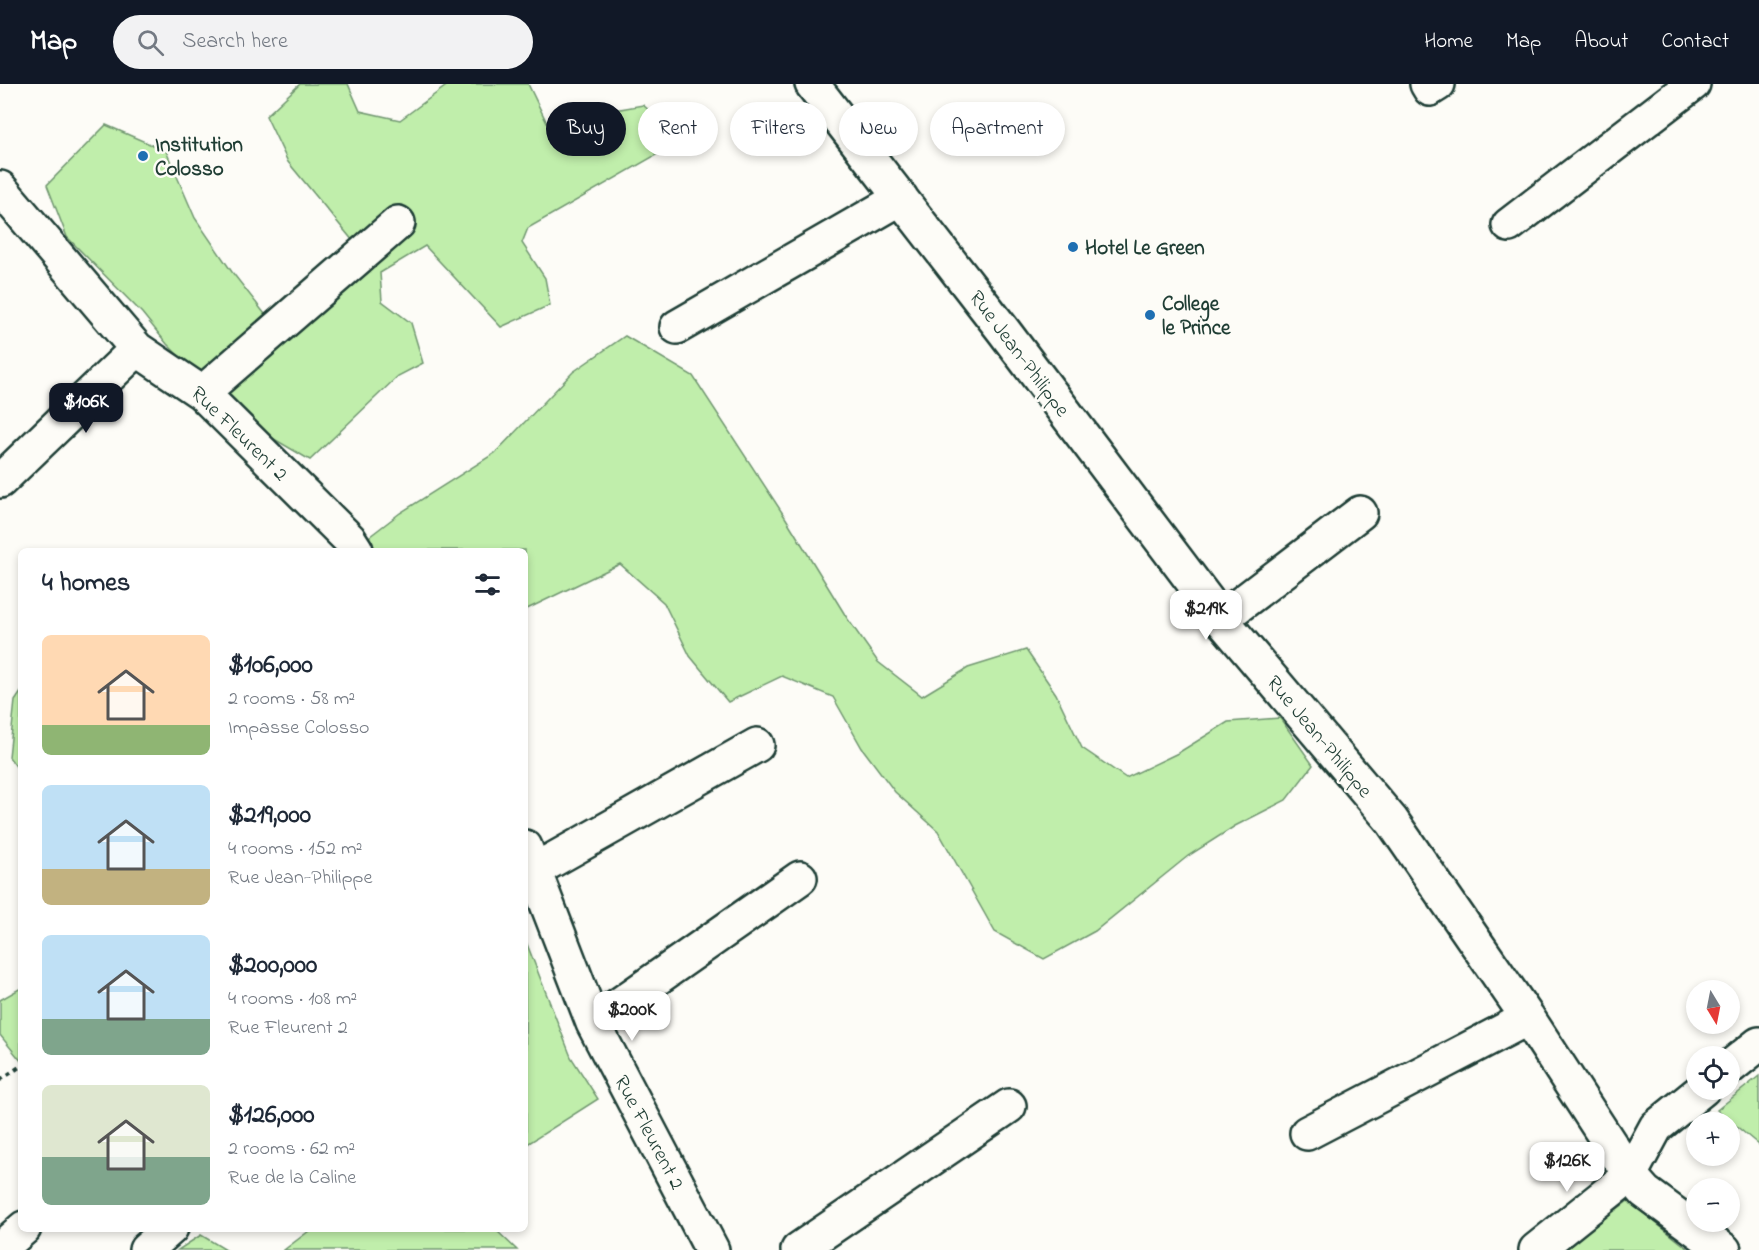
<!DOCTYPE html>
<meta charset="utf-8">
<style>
:root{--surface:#fff;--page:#f2f2f3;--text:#1f2937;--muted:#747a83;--accent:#111827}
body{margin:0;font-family:"Indie Flower",sans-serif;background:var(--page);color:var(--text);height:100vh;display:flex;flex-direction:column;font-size:22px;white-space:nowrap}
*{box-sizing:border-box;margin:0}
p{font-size:20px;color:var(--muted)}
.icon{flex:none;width:33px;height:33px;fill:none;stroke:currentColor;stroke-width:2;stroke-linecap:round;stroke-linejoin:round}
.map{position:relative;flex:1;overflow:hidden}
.sheet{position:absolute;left:18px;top:464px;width:510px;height:684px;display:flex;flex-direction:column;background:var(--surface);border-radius:9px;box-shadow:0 3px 9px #0003}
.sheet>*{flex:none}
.guide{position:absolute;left:546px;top:18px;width:570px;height:54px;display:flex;gap:12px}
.needle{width:39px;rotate:170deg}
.controls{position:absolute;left:1686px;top:896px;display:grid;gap:12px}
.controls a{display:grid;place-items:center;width:54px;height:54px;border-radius:50%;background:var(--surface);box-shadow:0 3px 9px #0003;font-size:30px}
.price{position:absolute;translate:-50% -51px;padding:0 14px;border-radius:12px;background:#fff;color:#222;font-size:20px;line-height:39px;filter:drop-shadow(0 2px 3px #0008)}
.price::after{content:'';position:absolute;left:50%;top:36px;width:18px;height:14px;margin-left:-9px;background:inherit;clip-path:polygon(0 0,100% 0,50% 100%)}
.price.active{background:var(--accent);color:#fff}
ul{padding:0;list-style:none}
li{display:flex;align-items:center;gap:18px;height:150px;padding:0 24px}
li span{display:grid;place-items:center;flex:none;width:168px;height:120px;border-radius:9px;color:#555}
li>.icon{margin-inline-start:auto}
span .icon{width:72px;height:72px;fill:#fffc;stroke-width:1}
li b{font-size:26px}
h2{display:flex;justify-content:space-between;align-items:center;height:72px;padding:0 24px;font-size:26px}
.chip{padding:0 21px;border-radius:27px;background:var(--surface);box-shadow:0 3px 9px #0003;font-size:21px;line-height:54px}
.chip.active{background:var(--accent);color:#fff}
header{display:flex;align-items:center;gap:36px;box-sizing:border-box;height:84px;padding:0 30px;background:var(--accent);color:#fff}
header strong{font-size:28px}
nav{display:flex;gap:33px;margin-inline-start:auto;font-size:21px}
.search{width:420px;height:54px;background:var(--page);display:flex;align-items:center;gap:15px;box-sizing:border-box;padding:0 21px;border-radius:33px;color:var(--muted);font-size:22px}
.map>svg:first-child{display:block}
</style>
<header>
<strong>Map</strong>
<div class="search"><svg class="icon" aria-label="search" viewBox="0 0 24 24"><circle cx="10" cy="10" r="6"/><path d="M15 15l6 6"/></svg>Search here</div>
<nav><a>Home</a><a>Map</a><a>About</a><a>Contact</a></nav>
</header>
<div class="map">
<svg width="1759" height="1166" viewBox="0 0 1759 1166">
<rect width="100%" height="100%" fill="#fdfcf7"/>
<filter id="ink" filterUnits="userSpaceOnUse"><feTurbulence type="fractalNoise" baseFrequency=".0167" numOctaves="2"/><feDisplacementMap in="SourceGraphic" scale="12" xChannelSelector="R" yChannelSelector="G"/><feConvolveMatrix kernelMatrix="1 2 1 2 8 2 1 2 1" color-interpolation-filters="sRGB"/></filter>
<g filter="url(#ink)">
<path fill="#c0eeab" stroke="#709670" stroke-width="1.5" d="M300 0H348L360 27 400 36 449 0H528L549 43 597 29 643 21 659 35 670 63 528 144 522 159 545 194 550 221 501 243 425 162 380 189 382 217 411 239 423 279 398 292 310 376 245 338 167 260 142 229 67 153 47 101 106 41 166 67 195 134 232 188 268 234 358 163 288 78 266 32Z
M625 252 693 292 785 433 847 534 878 578 922 612 968 584 1026 566 1056 610 1082 664 1126 694 1178 669 1228 638 1280 634 1313 681 1286 716 1235 742 1188 772 1095 847 1044 875 995 848 938 747 895 708 862 664 833 613 782 592 728 618 690 572 664 519 620 480 525 526V466H352L400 429 495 369 573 288Z
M21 608V689L9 673 15 617Z
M525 855 571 973 598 1015 526 1061Z
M21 904V977L0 951V916Z
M1759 992V1061L1717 1026Z
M1628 1117 1690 1166H1562Z
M313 1144 495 1145 517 1166H284Z
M201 1151 226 1166H178Z"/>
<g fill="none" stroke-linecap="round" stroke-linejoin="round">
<defs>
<path id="minor" d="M812 0 1003 246 1221 535 1392 737 1528 934 1630 1091 1645 1108 1724 1166
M1427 0 1430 5 1438 0
M0 104 137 265 202 309 349 455 356 466
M1509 141 1693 0
M677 243 901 114
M202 309 398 139
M0 397 137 265
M1221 535 1360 429
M525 763 593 939 712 1166
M535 786 757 661
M593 939 800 794
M1730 983 1759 960
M1307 1049 1528 934
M0 1165 24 1144
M146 1166 171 1144
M798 1166 1009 1022
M1536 1166 1630 1091 1656 1043 1703 1005"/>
</defs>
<use href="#minor" stroke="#1f3d34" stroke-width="38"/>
<path stroke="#1f3d34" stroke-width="4" stroke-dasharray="4.5 4.5" stroke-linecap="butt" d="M0 996 21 982"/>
<use href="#minor" stroke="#fdfcf7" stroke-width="33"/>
</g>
</g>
<g fill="#1f6fb2" stroke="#fdfcf7" stroke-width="2">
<circle cx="143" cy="72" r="6"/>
<circle cx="1073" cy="163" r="6"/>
<circle cx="1150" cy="231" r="6"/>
</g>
<g text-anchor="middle" stroke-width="5" stroke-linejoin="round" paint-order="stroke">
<g font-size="21" font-weight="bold" fill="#1f3d34" stroke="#fdfcf7" text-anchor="start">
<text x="155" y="67">Institution<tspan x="155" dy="24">Colosso</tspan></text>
<text x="1085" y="170">Hotel Le Green</text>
<text x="1162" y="226">College<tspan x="1162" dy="24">le Prince</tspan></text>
</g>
<g font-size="21" fill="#1f3d34" stroke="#fdfcf7">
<text transform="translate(1020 269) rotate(53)" y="7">Rue Jean-Philippe</text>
<text transform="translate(240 349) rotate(44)" y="7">Rue Fleurent 2</text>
<text transform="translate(1320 652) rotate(50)" y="7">Rue Jean-Philippe</text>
<text transform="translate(650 1048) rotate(62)" y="7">Rue Fleurent 2</text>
</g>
</g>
</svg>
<div class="controls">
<a><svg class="needle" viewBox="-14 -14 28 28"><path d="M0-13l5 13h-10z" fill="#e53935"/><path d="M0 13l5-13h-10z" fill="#747a83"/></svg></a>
<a><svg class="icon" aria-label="locate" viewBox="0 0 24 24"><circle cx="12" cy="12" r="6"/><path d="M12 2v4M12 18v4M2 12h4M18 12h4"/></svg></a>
<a>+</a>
<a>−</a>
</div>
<b class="price active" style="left:86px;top:350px">$106K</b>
<b class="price" style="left:1206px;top:557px">$219K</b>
<b class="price" style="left:632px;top:958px">$200K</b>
<b class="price" style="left:1567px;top:1109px">$126K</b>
<div class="guide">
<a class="chip active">Buy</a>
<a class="chip">Rent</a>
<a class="chip">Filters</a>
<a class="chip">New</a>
<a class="chip">Apartment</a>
</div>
<section class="sheet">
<h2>4 homes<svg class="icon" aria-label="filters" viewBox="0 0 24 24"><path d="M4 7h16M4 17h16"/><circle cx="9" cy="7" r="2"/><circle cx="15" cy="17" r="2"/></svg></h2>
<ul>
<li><span style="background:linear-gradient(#ffd9b3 75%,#8fb573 0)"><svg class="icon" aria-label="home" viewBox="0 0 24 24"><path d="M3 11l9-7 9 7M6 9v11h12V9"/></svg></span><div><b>$106,000</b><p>2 rooms · 58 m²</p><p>Impasse Colosso</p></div></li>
<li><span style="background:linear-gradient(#bfe0f5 70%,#c2b280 0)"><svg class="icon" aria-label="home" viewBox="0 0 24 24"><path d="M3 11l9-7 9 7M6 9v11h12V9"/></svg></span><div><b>$219,000</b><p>4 rooms · 152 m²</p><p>Rue Jean-Philippe</p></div></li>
<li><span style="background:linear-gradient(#bfe0f5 70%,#7fa58c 0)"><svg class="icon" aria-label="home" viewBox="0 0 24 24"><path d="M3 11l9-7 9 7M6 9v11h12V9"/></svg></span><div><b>$200,000</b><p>4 rooms · 108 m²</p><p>Rue Fleurent 2</p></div></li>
<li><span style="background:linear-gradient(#dfe7d0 60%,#7fa58c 0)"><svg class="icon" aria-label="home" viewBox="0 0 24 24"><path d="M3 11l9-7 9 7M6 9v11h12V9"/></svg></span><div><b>$126,000</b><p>2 rooms · 62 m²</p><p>Rue de la Caline</p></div></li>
</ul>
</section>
</div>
